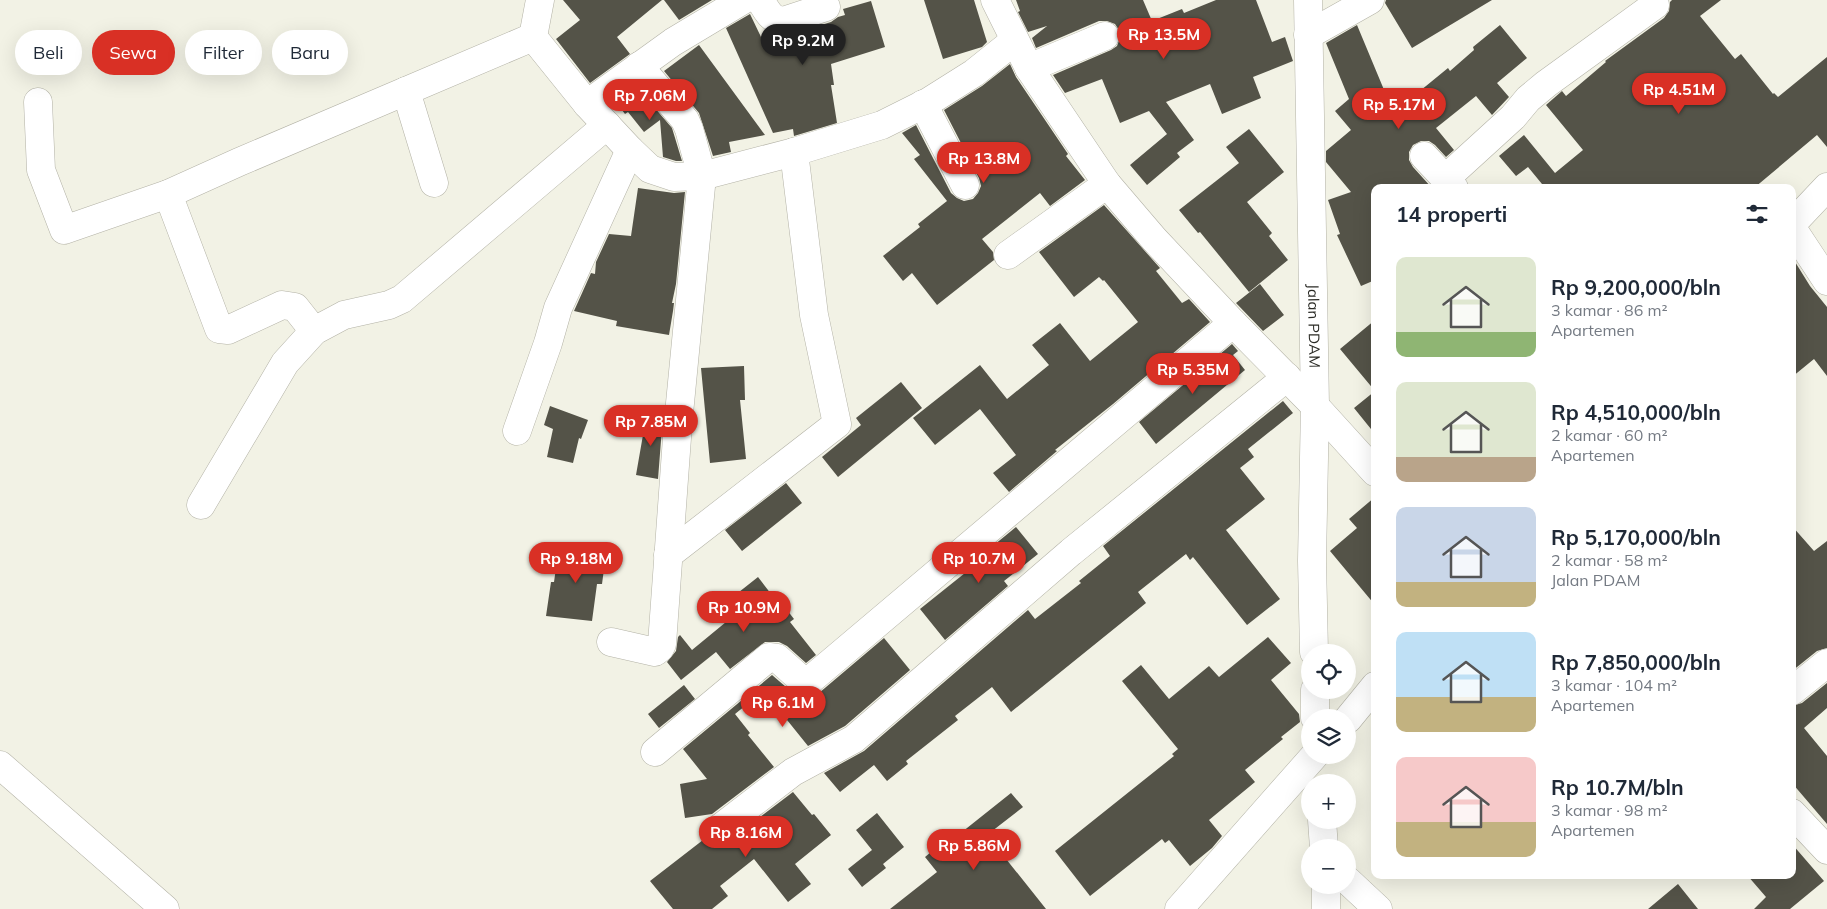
<!DOCTYPE html>
<html lang="id">
<meta charset="utf-8">
<style>
:root{--surface:#fff;--page:#f2f2f3;--text:#1f2937;--muted:#747a83;--accent:#d93025}
body{margin:0;font-family:Mulish,sans-serif;background:var(--page);color:var(--text);height:100vh;display:flex;flex-direction:column;font-size:19px;white-space:nowrap}
*{box-sizing:border-box;margin:0}
p{font-size:16px;color:var(--muted)}
.icon{flex:none;width:28px;height:28px;fill:none;stroke:currentColor;stroke-width:2;stroke-linecap:round;stroke-linejoin:round}
.map{position:relative;flex:1;overflow:hidden}
.panel{position:absolute;left:1371px;top:184px;width:425px;height:695px;display:flex;flex-direction:column;background:var(--surface);border-radius:10px;box-shadow:0 5px 20px #0002}
.panel>*{flex:none}
.guide{position:absolute;left:15px;top:30px;width:475px;height:45px;display:flex;gap:10px}
.controls{position:absolute;left:1301px;top:644px;display:grid;gap:10px}
.controls a{display:grid;place-items:center;width:55px;height:55px;border-radius:50%;background:var(--surface);box-shadow:0 5px 20px #0002;font-size:25px}
.price{position:absolute;translate:-50% -42px;padding:0 11px;border-radius:18px;background:var(--accent);color:#fff;font-size:16px;line-height:32px;filter:drop-shadow(0 1px 2px #0008)}
.price::after{content:'';position:absolute;left:50%;top:30px;width:15px;height:11px;margin-left:-8px;background:inherit;clip-path:polygon(0 0,100% 0,50% 100%)}
.price.active{background:#222;color:#fff}
ul{padding:0;list-style:none}
li{display:flex;align-items:center;gap:15px;height:125px;padding:0 25px}
li span{display:grid;place-items:center;flex:none;width:140px;height:100px;border-radius:10px;color:#555}
li>.icon{margin-inline-start:auto}
span .icon{width:60px;height:60px;fill:#fffc;stroke-width:1}
li b{font-size:21px}
h2{display:flex;justify-content:space-between;align-items:center;height:60px;padding:0 25px;font-size:21px}
.chip{padding:0 18px;border-radius:22px;background:var(--surface);box-shadow:0 5px 20px #0002;font-size:18px;line-height:45px}
.chip.active{background:var(--accent);color:#fff}
.map>svg:first-child{display:block}
</style>
<div class="map">
<svg width="1827" height="909" viewBox="0 0 1827 909">
<rect width="100%" height="100%" fill="#f2f2e5"/>
<path fill="#545348" d="M563 0H662L617 37 630 54 590 83 556 39 580 20Z
M664 0H712L679 20Z
M924 0H974L987 42 982 47 943 59Z
M1016 0H1143L1152 21 1182 9 1184 13 1216 0H1256L1272 42 1285 37 1293 61 1253 77 1261 98 1222 114 1210 84 1166 102 1194 140 1177 153 1180 157 1147 185 1130 165 1167 134 1149 111 1120 123 1102 79 1065 93 1053 75 1111 50 1117 46 1120 38 1119 30 1115 24 1107 21H1099L1036 48 1032 38 1047 26 1028 32 1018 12 1020 11Z
M1386 0H1492L1412 48 1385 3Z
M1672 0H1721L1700 16 1735 59 1741 54 1773 94 1774 93 1778 97 1827 57V147L1817 135 1754 188H1538L1542 184 1528 167 1516 176 1499 156 1524 135 1555 173 1583 150 1546 105 1562 91 1566 96 1606 62 1605 61 1664 18 1669 11 1670 2Z
M871 1 885 47 831 64 834 85H831L837 123 794 136 793 129 773 133 726 28 750 14 761 37 771 34 787 36 831 22 838 17 845 15 843 9Z
M1357 25 1392 109 1402 101 1404 104 1448 68 1450 71 1474 50 1473 47 1500 25 1527 58 1497 83 1509 97 1492 115 1476 96 1436 128 1454 150 1446 157 1435 145 1429 141H1421L1413 145 1409 152V160L1413 167 1432 188H1375V280L1361 286 1337 235 1340 234 1328 200 1351 192 1326 162V151L1351 130 1335 111 1349 99 1326 43Z
M699 45 765 135 729 142 731 152 713 156 699 113 664 71Z
M1010 64 1016 77 1068 154 1066 156 1085 180 1050 206 1040 193 982 239 993 252 994 260 937 305 912 273 903 281 883 256 920 227 918 224 947 201 914 159 920 155 902 133 916 125 951 193 957 198 964 201 973 199 978 193 981 186 979 178 944 110 982 86Z
M637 87 672 128 682 161H676L663 157 660 120 644 132 628 112 625 114 616 102Z
M1249 129 1284 172 1247 202 1272 233 1269 236 1288 260 1249 292 1200 232 1198 233 1179 210 1239 163 1226 147Z
M638 188 674 193 685 192 676 284 672 303H674L673 311 669 335 616 326 617 321 574 311 591 273 595 274 596 262 609 234 631 236Z
M1104 205 1160 268 1156 271 1182 303 1189 299 1210 322 1113 404 1055 450 1057 451 1009 492 993 473 1016 455 980 409 935 445 913 418 980 365 1007 399 1049 365 1032 345 1060 323 1090 361 1138 322 1104 280 1103 281 1099 277 1074 297 1039 252Z
M1792 257 1810 286 1827 307V376L1814 359 1792 377Z
M1260 284 1284 315 1263 331 1236 303Z
M1375 320V434L1354 408 1375 391 1340 349Z
M1232 344 1238 351 1233 355 1245 370 1156 444 1139 422Z
M744 366 745 400H740L746 459 710 463 701 368Z
M901 382 922 408 838 477 822 457 861 425 856 418Z
M1283 401 1293 413 1248 449 1254 457 1240 468 1265 499 1226 530 1280 599 1247 625 1193 557 1190 560 1186 554 1138 592 1146 603 1011 712 992 687 955 716 958 720 906 761 908 764 887 781 874 765 840 792 824 773 864 751 1028 610 1035 619 1081 583 1079 581 1110 556 1103 546Z
M550 406 588 420 581 439 579 438 573 463 547 457 553 429 544 425Z
M647 412 663 415 658 479 636 475Z
M786 483 802 503 742 551 725 530Z
M1375 497V605L1330 551 1357 528 1349 519Z
M1792 526 1814 551 1827 541V648L1817 651 1792 671Z
M1016 527 1038 554 1004 581 1008 586 945 640 920 609 985 557 983 554Z
M559 547 606 554 602 584H597L592 621 546 616 551 582H554Z
M758 577 778 603 780 601 794 619 790 622 816 655 806 663 787 646 779 642H765L730 669 716 652 681 680 667 662 676 651 678 637 680 635 692 650 743 608 734 596Z
M1268 637 1291 663 1271 680 1299 714 1300 722 1281 737 1283 739 1245 770 1255 782 1209 820 1222 836 1212 848 1190 866 1169 840 1165 843 1162 839 1090 896 1055 851 1174 756 1172 754 1178 749 1122 681 1141 665 1169 699 1209 666 1219 677Z
M884 638 910 670 845 726 808 746 779 710 776 712 761 693 735 714 750 733 748 735 774 767 712 814 685 818 680 784 707 779 683 749 772 675 793 693 802 696 810 697 819 693Z
M1827 683V708L1804 728 1827 756V824L1792 783V706L1802 703Z
M684 685 695 699 659 728 648 714Z
M793 792 812 815 814 814 831 835 795 864 811 884 788 902 754 859 720 886 728 896 712 909H673L650 881 703 840 710 846H718L726 843Z
M1011 793 1023 807 987 835 1046 909H890L937 872 925 857 959 829 962 832Z
M877 813 904 847 883 864 886 868 862 887 848 869 872 850 856 830Z
M1792 844 1824 881 1790 909H1754L1766 897 1747 875H1792Z
M1678 884 1698 909H1648Z"/>
<g fill="none" stroke-linecap="round" stroke-linejoin="round">
<defs>
<g id="minor">
<path d="M540 0 533 37 587 104 630 150 650 169 674 177 702 176 794 152 882 125 928 102 974 73 1014 41"/>
<path d="M760 0C767 10 770 20 783 21L826 7"/>
<path d="M995 0 1029 68 1107 184 1154 239 1233 323 1315 406 1375 472"/>
<path id="s1" d="M1308 0 1315 406 1312 561 1314 652"/>
<path d="M1308 35 1370 0"/>
<path d="M1029 68 1105 36"/>
<path d="M406 91 434 183"/>
<path d="M38 102 41 170 64 230 168 194 239 162 533 37"/>
<path d="M587 104 673 42 743 0"/>
<path d="M923 104 965 185"/>
<path d="M1424 156 1454 188"/>
<path d="M1445 179 1513 117 1528 99 1546 84 1655 5"/>
<path d="M168 194 219 329 228 330 282 305 295 307 314 331"/>
<path d="M1792 224 1827 187"/>
<path d="M1792 228 1827 281"/>
<path d="M1008 255 1107 184"/>
<path d="M517 431 548 343 558 308 630 150"/>
<path d="M201 505 285 363 314 331 344 315 389 305 402 299 607 125"/>
<path d="M668 555 837 424 814 315 794 152"/>
<path d="M611 642 655 652 660 648 662 644 678 424 702 176 689 129 685 120 639 66"/>
<path d="M1315 690V718"/>
<path d="M1792 691 1827 663"/>
<path d="M1348 719 1375 686"/>
<path d="M655 752 769 657 777 658 803 681H809L1233 323"/>
<path d="M0 765 165 909"/>
<path d="M1792 813 1827 850"/>
<path d="M1322 820 1324 848"/>
<path d="M716 831 793 772 854 739 1071 552 1287 377"/>
<path d="M1348 881 1378 909"/>
<path d="M1326 885V909"/>
<path d="M1179 909 1315 755"/>
</g>
</defs>
<use href="#minor" stroke="#b3b2a6" stroke-width="29"/>
<use href="#minor" stroke="#fff" stroke-width="28"/>
</g>
<g text-anchor="middle" stroke-width="5" stroke-linejoin="round" paint-order="stroke">
<g font-size="15" fill="#2a2a25" stroke="#fffff9">
<text dy="5" stroke="none"><textPath href="#s1" startOffset="326">Jalan PDAM</textPath></text>
</g>
</g>
</svg>
<div class="controls">
<a><svg class="icon" aria-label="locate" viewBox="0 0 24 24"><circle cx="12" cy="12" r="6"/><path d="M12 2v4M12 18v4M2 12h4M18 12h4"/></svg></a>
<a><svg class="icon" aria-label="layers" viewBox="0 0 24 24"><path d="M12 4l9 5-9 5-9-5zM3 14l9 5 9-5"/></svg></a>
<a>+</a>
<a>−</a>
</div>
<b class="price" style="left:1164px;top:60px">Rp 13.5M</b>
<b class="price active" style="left:803px;top:66px">Rp 9.2M</b>
<b class="price" style="left:1679px;top:115px">Rp 4.51M</b>
<b class="price" style="left:650px;top:121px">Rp 7.06M</b>
<b class="price" style="left:1399px;top:130px">Rp 5.17M</b>
<b class="price" style="left:984px;top:184px">Rp 13.8M</b>
<b class="price" style="left:1193px;top:395px">Rp 5.35M</b>
<b class="price" style="left:651px;top:447px">Rp 7.85M</b>
<b class="price" style="left:576px;top:584px">Rp 9.18M</b>
<b class="price" style="left:979px;top:584px">Rp 10.7M</b>
<b class="price" style="left:744px;top:633px">Rp 10.9M</b>
<b class="price" style="left:783px;top:728px">Rp 6.1M</b>
<b class="price" style="left:746px;top:858px">Rp 8.16M</b>
<b class="price" style="left:974px;top:871px">Rp 5.86M</b>
<div class="guide">
<a class="chip">Beli</a>
<a class="chip active">Sewa</a>
<a class="chip">Filter</a>
<a class="chip">Baru</a>
</div>
<section class="panel">
<h2>14 properti<svg class="icon" aria-label="filters" viewBox="0 0 24 24"><path d="M4 7h16M4 17h16"/><circle cx="9" cy="7" r="2"/><circle cx="15" cy="17" r="2"/></svg></h2>
<ul>
<li><span style="background:linear-gradient(#dfe7d0 75%,#8fb573 0)"><svg class="icon" aria-label="home" viewBox="0 0 24 24"><path d="M3 11l9-7 9 7M6 9v11h12V9"/></svg></span><div><b>Rp 9,200,000/bln</b><p>3 kamar · 86 m²</p><p>Apartemen</p></div></li>
<li><span style="background:linear-gradient(#dfe7d0 75%,#b9a48a 0)"><svg class="icon" aria-label="home" viewBox="0 0 24 24"><path d="M3 11l9-7 9 7M6 9v11h12V9"/></svg></span><div><b>Rp 4,510,000/bln</b><p>2 kamar · 60 m²</p><p>Apartemen</p></div></li>
<li><span style="background:linear-gradient(#c9d6e8 75%,#c2b280 0)"><svg class="icon" aria-label="home" viewBox="0 0 24 24"><path d="M3 11l9-7 9 7M6 9v11h12V9"/></svg></span><div><b>Rp 5,170,000/bln</b><p>2 kamar · 58 m²</p><p>Jalan PDAM</p></div></li>
<li><span style="background:linear-gradient(#bfe0f5 65%,#c2b280 0)"><svg class="icon" aria-label="home" viewBox="0 0 24 24"><path d="M3 11l9-7 9 7M6 9v11h12V9"/></svg></span><div><b>Rp 7,850,000/bln</b><p>3 kamar · 104 m²</p><p>Apartemen</p></div></li>
<li><span style="background:linear-gradient(#f6c9c9 65%,#c2b280 0)"><svg class="icon" aria-label="home" viewBox="0 0 24 24"><path d="M3 11l9-7 9 7M6 9v11h12V9"/></svg></span><div><b>Rp 10.7M/bln</b><p>3 kamar · 98 m²</p><p>Apartemen</p></div></li>
</ul>
</section>
</div>
